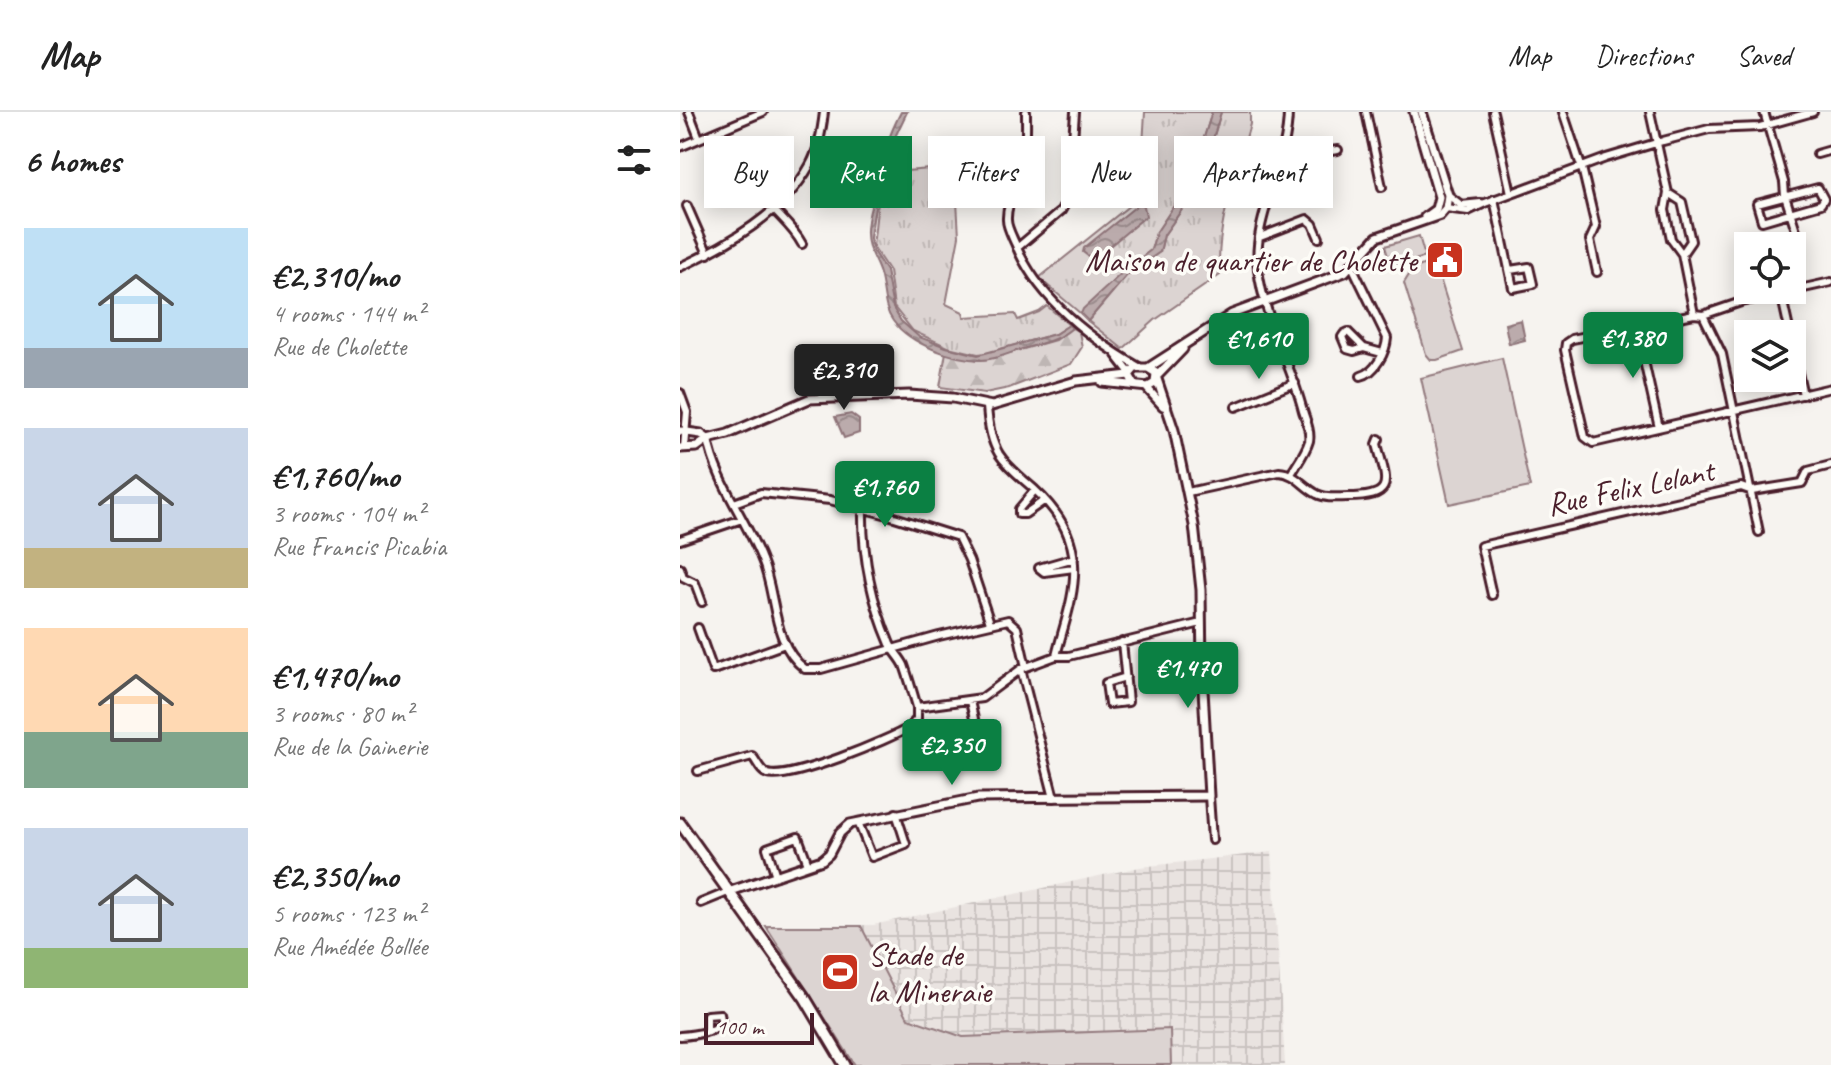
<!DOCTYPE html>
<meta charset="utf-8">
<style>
:root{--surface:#fff;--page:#f2f2f2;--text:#222;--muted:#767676;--line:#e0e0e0;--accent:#0b8043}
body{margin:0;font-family:Caveat,sans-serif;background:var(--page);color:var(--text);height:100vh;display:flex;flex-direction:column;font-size:30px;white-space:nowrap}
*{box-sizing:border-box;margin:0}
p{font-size:26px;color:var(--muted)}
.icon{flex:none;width:44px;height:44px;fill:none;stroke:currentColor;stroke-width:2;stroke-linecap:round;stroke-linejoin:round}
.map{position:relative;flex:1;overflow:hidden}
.panel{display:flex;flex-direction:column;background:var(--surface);width:680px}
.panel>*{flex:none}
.top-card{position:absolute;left:24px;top:24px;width:760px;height:72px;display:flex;gap:16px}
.controls{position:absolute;left:1054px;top:120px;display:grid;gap:16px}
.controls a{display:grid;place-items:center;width:72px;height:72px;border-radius:0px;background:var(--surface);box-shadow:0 4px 20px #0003;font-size:40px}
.scale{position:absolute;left:24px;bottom:20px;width:110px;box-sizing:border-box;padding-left:8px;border:4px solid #4a1f2b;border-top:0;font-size:22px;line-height:28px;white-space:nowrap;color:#4a1f2b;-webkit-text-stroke:6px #fdfcf7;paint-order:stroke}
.price{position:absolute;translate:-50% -68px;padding:0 18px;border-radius:8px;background:var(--accent);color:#fff;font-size:26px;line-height:52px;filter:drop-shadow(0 2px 4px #0008)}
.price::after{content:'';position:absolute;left:50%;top:48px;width:24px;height:18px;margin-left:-12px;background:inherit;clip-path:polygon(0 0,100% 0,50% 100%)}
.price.current{background:#222;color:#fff}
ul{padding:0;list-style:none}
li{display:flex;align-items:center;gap:24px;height:200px;padding:0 24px}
li span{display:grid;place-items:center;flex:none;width:224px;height:160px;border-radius:0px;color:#555}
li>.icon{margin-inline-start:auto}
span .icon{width:96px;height:96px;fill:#fffc;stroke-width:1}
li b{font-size:34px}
h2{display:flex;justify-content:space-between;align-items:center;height:96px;padding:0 24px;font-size:34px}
.tag{padding:0 28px;border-radius:0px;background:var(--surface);box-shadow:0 4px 20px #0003;font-size:28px;line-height:72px}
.tag.current{background:var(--accent);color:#fff}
header{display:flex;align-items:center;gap:48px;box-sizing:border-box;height:112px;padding:0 40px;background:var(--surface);border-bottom:2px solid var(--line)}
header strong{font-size:38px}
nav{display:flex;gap:44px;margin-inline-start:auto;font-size:28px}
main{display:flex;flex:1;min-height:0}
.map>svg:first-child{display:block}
</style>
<header>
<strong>Map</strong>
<nav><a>Map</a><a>Directions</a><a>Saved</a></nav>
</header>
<main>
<section class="panel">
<h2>6 homes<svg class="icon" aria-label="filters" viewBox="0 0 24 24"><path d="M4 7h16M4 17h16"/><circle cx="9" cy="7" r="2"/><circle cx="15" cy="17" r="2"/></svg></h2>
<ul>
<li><span style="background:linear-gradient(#bfe0f5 75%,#9aa5b1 0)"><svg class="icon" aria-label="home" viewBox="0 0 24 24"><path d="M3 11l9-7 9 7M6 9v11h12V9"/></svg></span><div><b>€2,310/mo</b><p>4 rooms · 144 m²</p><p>Rue de Cholette</p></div></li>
<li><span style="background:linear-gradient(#c9d6e8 75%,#c2b280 0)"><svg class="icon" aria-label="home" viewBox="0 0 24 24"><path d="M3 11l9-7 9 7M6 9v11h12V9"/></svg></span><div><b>€1,760/mo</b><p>3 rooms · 104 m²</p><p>Rue Francis Picabia</p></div></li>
<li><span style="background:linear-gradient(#ffd9b3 65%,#7fa58c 0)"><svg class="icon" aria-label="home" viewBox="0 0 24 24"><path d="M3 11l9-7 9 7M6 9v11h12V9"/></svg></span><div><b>€1,470/mo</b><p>3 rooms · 80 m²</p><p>Rue de la Gainerie</p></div></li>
<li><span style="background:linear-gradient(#c9d6e8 75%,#8fb573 0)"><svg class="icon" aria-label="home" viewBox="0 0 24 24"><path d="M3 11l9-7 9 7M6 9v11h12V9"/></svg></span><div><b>€2,350/mo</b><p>5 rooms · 123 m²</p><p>Rue Amédée Bollée</p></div></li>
</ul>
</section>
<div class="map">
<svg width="1151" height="953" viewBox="0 0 1151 953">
<defs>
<pattern id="industrial-grid" width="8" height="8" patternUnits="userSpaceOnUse" patternTransform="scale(2)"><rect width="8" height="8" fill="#e9e3e0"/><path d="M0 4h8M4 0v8" fill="none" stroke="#c9c2c0"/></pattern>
<pattern id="grass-tufts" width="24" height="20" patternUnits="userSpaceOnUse" patternTransform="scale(2)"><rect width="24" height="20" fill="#dcd4d2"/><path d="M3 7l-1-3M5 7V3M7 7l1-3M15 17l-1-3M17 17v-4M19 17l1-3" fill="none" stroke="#beb6b4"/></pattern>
<pattern id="forest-firs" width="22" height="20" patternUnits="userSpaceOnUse" patternTransform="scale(2)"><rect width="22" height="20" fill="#dcd4d2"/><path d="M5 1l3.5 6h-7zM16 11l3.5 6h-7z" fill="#beb6b4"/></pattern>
<pattern id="water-waves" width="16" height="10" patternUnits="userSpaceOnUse" patternTransform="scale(2)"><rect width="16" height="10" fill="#bbabac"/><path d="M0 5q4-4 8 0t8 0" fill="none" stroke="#9a8b8c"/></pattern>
</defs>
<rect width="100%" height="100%" fill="#f6f3ef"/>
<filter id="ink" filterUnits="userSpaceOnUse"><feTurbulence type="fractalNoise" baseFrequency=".0125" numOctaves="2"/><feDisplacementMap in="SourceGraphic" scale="16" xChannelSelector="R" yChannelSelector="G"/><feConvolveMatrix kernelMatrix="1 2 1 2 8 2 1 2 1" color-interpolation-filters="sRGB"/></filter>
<g filter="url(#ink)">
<path fill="url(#industrial-grid)" d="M592 740 605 953H157L85 814 193 813 460 755Z"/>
<path fill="url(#grass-tufts)" stroke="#937a7e" stroke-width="2" d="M465 0H532L516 51 499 87 476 121 471 138 445 158 401 202 359 166 460 85Z
M541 0H570V12C558 57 534 118 540 163L475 208 443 237 408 209 447 163 480 140 484 123 508 89 525 54Z
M275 55 279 124 266 192 283 200 284 205 335 202 338 208 359 200 367 194 389 213 375 222 307 241 298 242 268 235 233 219 214 195 209 159 193 135 201 61Z"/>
<path fill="url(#forest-firs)" stroke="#937a7e" stroke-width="2" d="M392 216 399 220 402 235 391 252 329 276 305 281 260 275 266 240 298 248 308 247 375 228Z"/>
<path fill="#dcd4d2" stroke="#937a7e" stroke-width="2" d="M739 124 745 145 711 155 705 134Z
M745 152 752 153 757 157 783 239 757 248H751L746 242 724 171 732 158Z
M822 246 850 375 769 392 741 266Z
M86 814H181L228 906 283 925 490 917 491 953H175Z"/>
<path fill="url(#water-waves)" stroke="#8e7378" stroke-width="2" d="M221 0H227L202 52 190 126 193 139 206 159 213 196 221 209 239 225 266 235 298 243 375 222 389 213 392 216C377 230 356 232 336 239 325 243 313 248 301 248 272 247 231 233 213 209 203 196 205 178 200 162 196 148 187 139 187 122 186 106 193 91 196 74 201 48 208 24 221 0Z
M532 0H541L525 54 508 89 484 123 480 140 447 163 408 209 401 202 403 197 445 158 471 138 476 121 499 86 516 51Z
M460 91 464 94 466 104 413 148 403 140 404 136Z
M841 208 845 228 829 232 825 212Z
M171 302 179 308V321L164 326 155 305Z"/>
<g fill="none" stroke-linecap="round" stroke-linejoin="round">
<defs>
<path id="minor" d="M9 0 19 26
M346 0C346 18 347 37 343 55 339 72 326 90 327 108 327 115 332 124 335 131 357 186 409 226 459 255
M608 0C608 52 572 106 578 157 584 207 611 251 623 299 626 308 631 320 629 329 626 340 617 352 611 362
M686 0 702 75
M813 0 831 81
M883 0 903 60 916 115 910 128 917 160
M970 0 988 81 985 98 991 127 1002 142 1014 202
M1084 0 1104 70 1105 84 1121 134
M0 35 83 0
M601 41 622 43 658 38
M1137 42 1151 38
M62 52C74 61 75 73 83 85 95 102 112 113 122 132
M1138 76 1144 87 1141 92 1082 109 1077 92Z
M988 81 1002 90 1011 129 1002 142
M768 83 781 93 801 91
M814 87 833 176 853 172 849 155 830 158
M7 94 28 142
M766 96 788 99 805 91 926 46 983 29 1029 17 1080 15 1133 0
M580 125 627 107 633 112 639 126
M337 136 381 99 389 85 395 0
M672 154 707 226C706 240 695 261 681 264
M0 155C47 133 104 101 130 53 139 37 142 18 144 0
M1151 170 1061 190 1023 203 1014 202 892 227 886 231 885 238 905 325 913 331 1151 276
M1101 181 1110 222
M1023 203 1042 242 1079 420
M956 213 979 316
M1112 234 1123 283
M684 236 674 239 667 237 662 225 664 222 668 220 684 236 702 241
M436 243 450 261
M0 281 7 300 4 336
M307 294C308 310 310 327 319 342 328 356 342 366 354 377 376 397 393 423 394 452 396 483 383 515 376 544
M556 295 615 271
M28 327C35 368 67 409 82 448 97 483 91 531 125 557H141L259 524 328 508 337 516 346 555
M355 378 339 397V402H345L365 388
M508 380 599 360C616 361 623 375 637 382 646 387 659 385 668 385 718 385 706 368 697 332L699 327
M54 391 81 381 150 388 208 403 278 425 289 448 310 511
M183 397C182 443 192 490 210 532 214 540 220 545 224 553 229 567 233 581 237 595
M0 428 62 407
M394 446 359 456 364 460 394 456
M0 456 3 465 15 471 22 490
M812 483 801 434 1061 375 1072 379 1122 371 1128 359 1151 353
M18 516 33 558 105 532
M442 530 448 590 429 592 426 571 446 565
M341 557 374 686
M290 626 296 616 290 589
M18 659 72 644C77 649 80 660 88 662 109 669 209 628 230 615L237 607V595L302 586 341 557 376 544H389L521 511
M529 684 532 728
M178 710 192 745 226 732 216 701
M96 764 87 736 118 725 128 752
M21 791 48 780
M0 924C14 923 31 921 42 912L40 902 27 903V919"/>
<path id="tertiary" d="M734 0 759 85 756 97 745 105
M468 256 552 202 665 160 697 125 760 103 766 96 768 83 742 0
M477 264 503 237
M422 270 468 275 475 271 476 261 468 256H455L449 263 455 273
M466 275 483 294
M0 319 21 322 28 327
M0 336 17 335 28 327 48 322 129 287 229 283 273 286 312 294 396 269 449 263
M48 780 142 748 149 742 160 721 170 712 298 686 529 684 522 560 521 478 514 413 494 318 477 267"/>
<path id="primary" d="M0 711 125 886 165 953"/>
</defs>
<use href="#minor" stroke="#4a1f2b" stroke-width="12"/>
<use href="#tertiary" stroke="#4a1f2b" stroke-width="13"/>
<use href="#primary" stroke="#4a1f2b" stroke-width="15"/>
<use href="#minor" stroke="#fdfcf7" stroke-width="6"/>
<use href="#tertiary" stroke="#fdfcf7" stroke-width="7"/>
<use href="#primary" stroke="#fdfcf7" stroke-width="9"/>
</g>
</g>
<defs>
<symbol id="civic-square" viewBox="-11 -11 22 22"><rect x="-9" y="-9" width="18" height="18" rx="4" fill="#c8321e" stroke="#fdfcf7"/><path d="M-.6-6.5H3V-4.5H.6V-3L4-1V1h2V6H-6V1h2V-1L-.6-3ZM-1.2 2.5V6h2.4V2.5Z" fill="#fff"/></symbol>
<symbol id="stadium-square" viewBox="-11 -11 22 22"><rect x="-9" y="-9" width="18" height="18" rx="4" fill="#c8321e" stroke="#fdfcf7"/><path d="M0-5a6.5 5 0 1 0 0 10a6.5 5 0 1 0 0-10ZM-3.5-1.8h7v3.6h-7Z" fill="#fff"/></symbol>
</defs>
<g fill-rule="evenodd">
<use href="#civic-square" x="743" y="126" width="44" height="44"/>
<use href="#stadium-square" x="138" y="838" width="44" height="44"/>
</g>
<g text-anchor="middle" stroke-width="7" stroke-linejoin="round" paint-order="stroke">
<g font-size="32" fill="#4a1f2b" stroke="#fdfcf7" text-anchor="end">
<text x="737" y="159">Maison de quartier de Cholette</text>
<text x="188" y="853" text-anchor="start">Stade de<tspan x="188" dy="37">la Mineraie</tspan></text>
</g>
<g font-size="32" fill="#4a1f2b" stroke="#fdfcf7">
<text transform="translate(950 375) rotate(-12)" y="11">Rue Felix Lelant</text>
</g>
</g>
</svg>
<div class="controls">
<a><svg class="icon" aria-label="locate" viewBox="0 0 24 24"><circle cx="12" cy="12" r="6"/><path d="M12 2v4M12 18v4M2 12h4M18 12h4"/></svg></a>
<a><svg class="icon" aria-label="layers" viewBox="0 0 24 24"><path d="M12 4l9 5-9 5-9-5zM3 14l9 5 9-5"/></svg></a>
</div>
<div class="scale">100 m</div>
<b class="price" style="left:953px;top:268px">€1,380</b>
<b class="price" style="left:579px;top:269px">€1,610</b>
<b class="price current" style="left:164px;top:300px">€2,310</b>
<b class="price" style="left:205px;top:417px">€1,760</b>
<b class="price" style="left:508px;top:598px">€1,470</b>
<b class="price" style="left:272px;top:675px">€2,350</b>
<div class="top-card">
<a class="tag">Buy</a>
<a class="tag current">Rent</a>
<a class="tag">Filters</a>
<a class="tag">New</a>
<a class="tag">Apartment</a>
</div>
</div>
</main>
